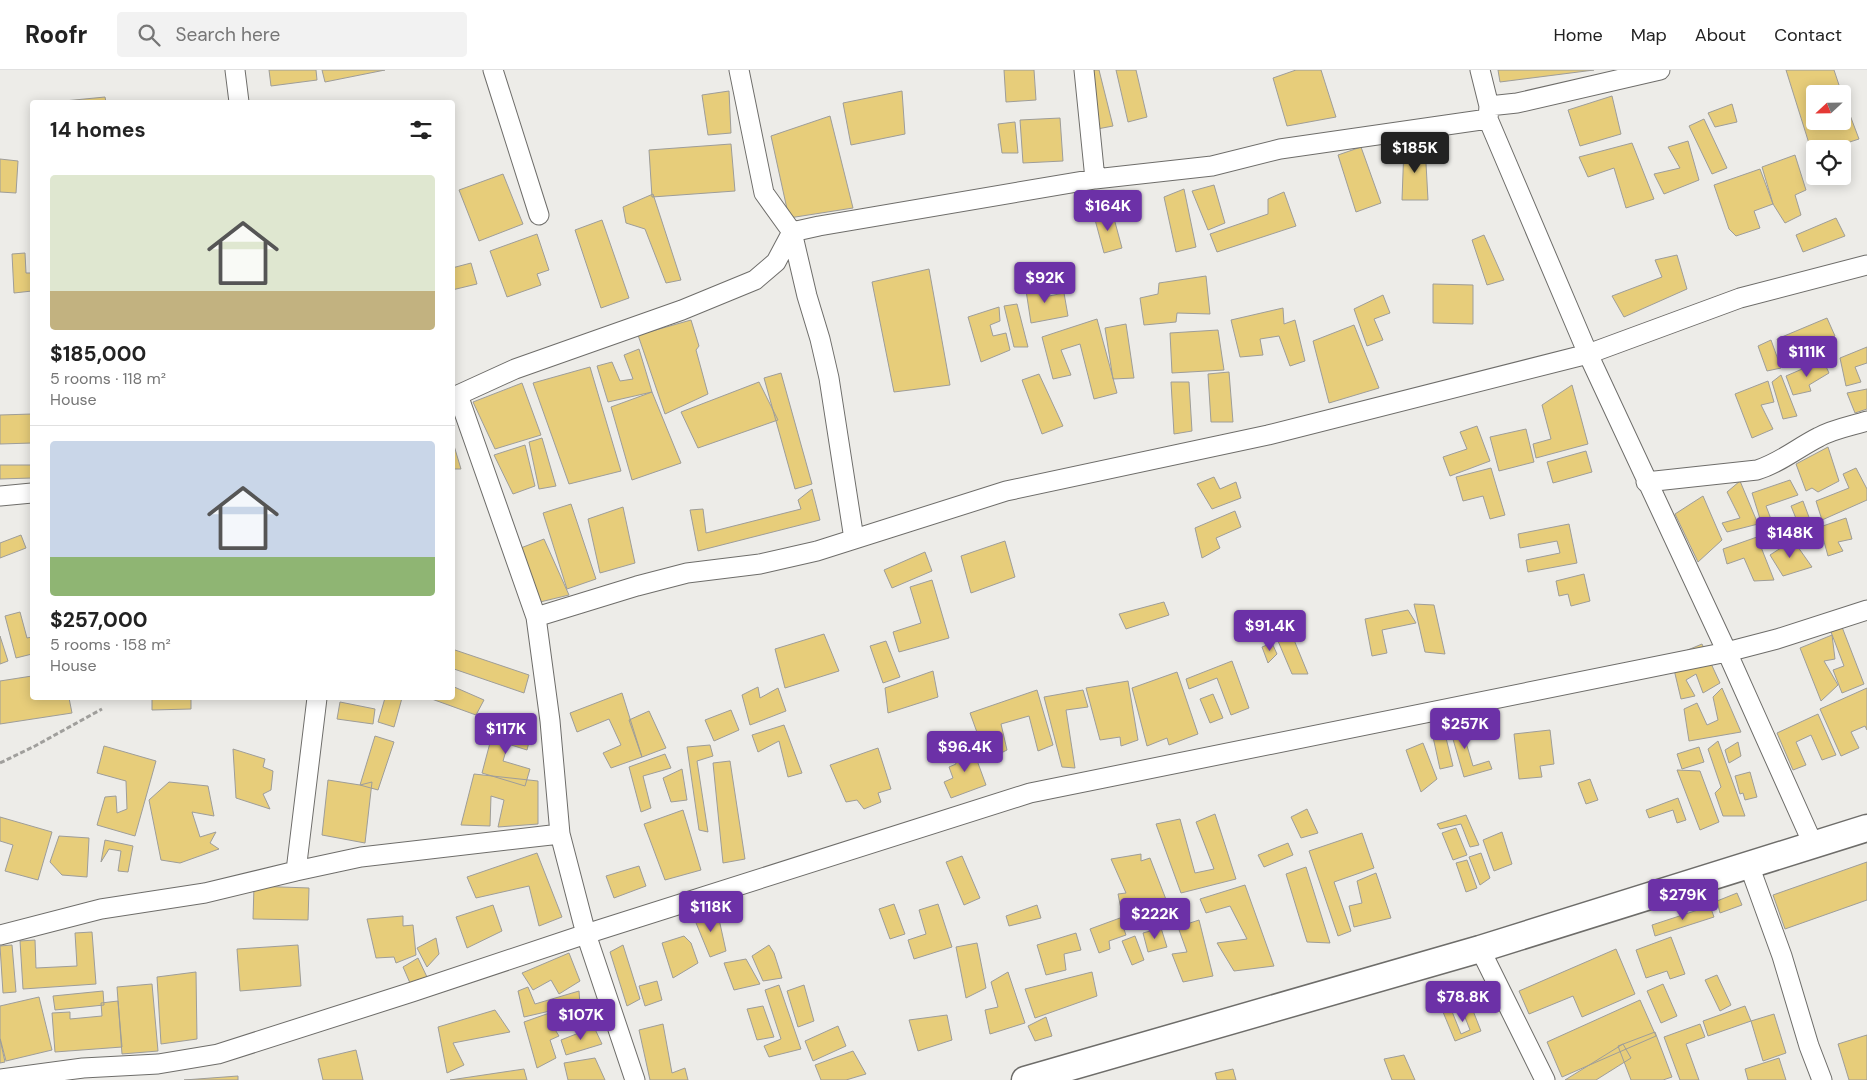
<!DOCTYPE html>
<meta charset="utf-8">
<style>
:root{--surface:#fff;--page:#f2f2f2;--text:#222;--muted:#767676;--line:#e0e0e0;--accent:#6c31a7}
body{margin:0;font-family:"DM Sans",sans-serif;background:var(--page);color:var(--text);height:100vh;display:flex;flex-direction:column;font-size:19px;white-space:nowrap}
*{box-sizing:border-box;margin:0}
p{font-size:16px;color:var(--muted)}
.icon{flex:none;width:28px;height:28px;fill:none;stroke:currentColor;stroke-width:2;stroke-linecap:round;stroke-linejoin:round}
.map{position:relative;flex:1;overflow:hidden}
.details{position:absolute;left:30px;top:30px;width:425px;height:600px;display:flex;flex-direction:column;background:var(--surface);border-radius:5px;box-shadow:0 2px 12px #0003}
.details>*{flex:none}
.needle{width:32px;rotate:248deg}
.buttons{position:absolute;left:1806px;top:15px;display:grid;gap:10px}
.buttons a{display:grid;place-items:center;width:45px;height:45px;border-radius:5px;background:var(--surface);box-shadow:0 2px 12px #0003;font-size:25px}
.price{position:absolute;translate:-50% -42px;padding:0 11px;border-radius:5px;background:var(--accent);color:#fff;font-size:16px;line-height:32px;filter:drop-shadow(0 1px 2px #0008)}
.price::after{content:'';position:absolute;left:50%;top:30px;width:15px;height:11px;margin-left:-8px;background:inherit;clip-path:polygon(0 0,100% 0,50% 100%)}
.price.current{background:#222;color:#fff}
ul{padding:0;list-style:none}
li{display:grid;align-content:center;gap:10px;height:265px;padding:0 20px}
li+li{border-top:1px solid var(--line)}
li span{display:grid;place-items:center;height:155px;border-radius:5px;color:#555}
li>.icon{margin-inline-start:auto}
span .icon{width:90px;height:90px;fill:#fffc;stroke-width:1}
li b{font-size:21px}
h2{display:flex;justify-content:space-between;align-items:center;height:60px;padding:0 20px;font-size:21px}
header{display:flex;align-items:center;gap:30px;box-sizing:border-box;height:70px;padding:0 25px;background:var(--surface);border-bottom:1px solid var(--line)}
header strong{font-size:24px}
nav{display:flex;gap:28px;margin-inline-start:auto;font-size:18px}
.search{width:350px;height:45px;background:var(--page);display:flex;align-items:center;gap:12px;box-sizing:border-box;padding:0 18px;border-radius:5px;color:var(--muted);font-size:19px}
.map>svg:first-child{display:block}
</style>
<header>
<strong>Roofr</strong>
<div class="search"><svg class="icon" aria-label="search" viewBox="0 0 24 24"><circle cx="10" cy="10" r="6"/><path d="M15 15l6 6"/></svg>Search here</div>
<nav><a>Home</a><a>Map</a><a>About</a><a>Contact</a></nav>
</header>
<div class="map">
<svg width="1867" height="1010" viewBox="0 0 1867 1010">
<rect width="100%" height="100%" fill="#edece8"/>
<path fill="#e7cd7a" stroke="#9e9d99" d="M269 0H316L317 10 271 16Z
M322 0H385L325 12Z
M1004 0H1034L1036 30 1006 32Z
M1078 0H1099L1113 56 1092 60Z
M1116 0H1136L1147 47 1128 52Z
M1296 0H1321L1336 47 1287 56 1273 8Z
M1498 0H1594L1500 12Z
M1786 0H1834L1842 24H1815V51H1842V24L1859 69 1828 79H1815V83H1812Z
M729 21 731 63 708 65 702 25Z
M902 21 905 64 851 75 843 33Z
M1612 26 1621 64 1580 76 1568 40Z
M105 27 106 32H54Z
M1732 34 1737 52 1715 57 1708 43Z
M830 46 853 138 789 148 771 66Z
M1060 48 1063 91 1023 93 1020 50Z
M1704 49 1727 98 1712 104 1689 56Z
M1015 52 1018 83H1002L998 54Z
M1688 71 1699 110 1664 124 1654 104 1680 98 1668 77Z
M1632 73 1654 129 1626 138 1614 98 1588 107 1579 87Z
M731 74 735 121 652 127 649 80Z
M1425 75 1428 130H1402L1404 76Z
M1361 77 1381 133 1356 142 1338 85Z
M1795 85 1806 120 1795 125 1801 145 1785 153 1773 134 1762 97Z
M0 89 18 91 16 123 0 122Z
M1760 99 1773 134 1754 141 1760 158 1736 166 1729 159 1714 115Z
M503 104 523 154 479 171 459 120Z
M1214 115 1225 153 1208 160 1192 121Z
M1184 119 1196 177 1176 182 1164 127Z
M1284 122 1296 156 1217 182 1210 164 1268 144V129Z
M653 124 681 210 666 213 645 159 626 153 623 137Z
M1112 141 1122 178 1104 183 1094 146Z
M1836 148 1845 166 1803 182 1796 165Z
M602 150 629 228 601 238 575 160Z
M537 164 549 200 537 204 541 215 507 227 490 181Z
M1484 165 1504 210 1487 215 1472 170Z
M25 183 26 203H32V221L14 223 12 184Z
M1677 185 1687 219 1624 247 1612 226 1662 207 1655 190Z
M471 193 477 214 452 220V198Z
M929 199 950 315 894 322 872 212Z
M1206 206 1210 244 1177 243 1176 252 1144 255 1140 228 1158 224 1159 213Z
M1041 211 1044 227 1064 223 1068 246 1031 253 1025 214Z
M1433 214 1473 215V254L1433 253Z
M1383 225 1390 243 1374 249 1383 270 1367 276 1354 239Z
M1017 234 1028 277H1014L1004 236Z
M999 237 1000 251 990 255 993 266 1006 263 1010 280 981 292 968 247Z
M1283 238 1284 254 1295 250 1305 291 1290 296 1279 266 1260 269 1263 285 1240 287 1231 250Z
M1827 248 1835 266 1827 271 1830 281 1785 290 1777 269Z
M1097 249 1117 323 1094 329 1080 274 1061 280 1071 305 1053 309 1042 267Z
M691 250 699 276 696 280 708 324 665 344 638 265Z
M1126 254 1134 308 1113 309 1105 258Z
M1354 255 1379 318 1329 333 1313 271Z
M1218 260 1224 300 1172 303 1170 263Z
M1771 270 1781 298 1767 301 1758 276Z
M1867 277V293L1855 297 1861 312 1846 316 1840 288Z
M639 279 652 322 608 332 597 296 612 292 620 311 633 309 624 285Z
M1823 290 1829 303 1809 315 1811 321 1793 325 1786 306Z
M590 297 621 401 569 414 533 313Z
M1229 302 1233 352H1211L1208 304Z
M781 303 812 414 795 419 764 308Z
M1039 304 1063 356 1042 364 1022 310Z
M1781 305 1797 346 1783 349 1772 312Z
M1768 311 1774 332 1761 335 1773 359 1752 368 1735 324Z
M759 312 778 350 698 378 681 342Z
M1171 312H1189L1192 361 1174 364Z
M522 313 541 365 495 379 473 332Z
M1572 315 1588 374 1536 388 1533 374 1551 369 1542 335Z
M1867 319V339L1855 343 1847 323Z
M652 322 681 393 632 410 611 337Z
M32 344V373L0 374V345Z
M1477 356 1490 391 1450 406 1443 387 1467 379 1460 362Z
M1526 359 1534 392 1499 401 1490 367Z
M542 368 556 416 539 419 529 372Z
M452 369 461 399H452Z
M525 375 535 416 513 424 494 385Z
M1828 377 1839 411 1818 422 1812 418 1806 421 1796 394Z
M1586 381 1592 402 1553 413 1547 392Z
M0 395H32V408L0 409Z
M1491 398 1505 445 1490 449 1483 426 1463 431 1456 407Z
M1856 398 1867 419V430L1822 450 1816 431 1849 418 1843 404Z
M1214 407 1220 419 1236 412 1241 428 1212 439 1197 414Z
M1790 410 1798 425 1766 436 1777 465 1766 468 1752 423Z
M1740 411 1758 454 1727 462 1722 453 1740 448 1727 422Z
M812 419 820 450 698 481 690 440 703 439 706 463 801 439 798 430Z
M1703 426 1722 470 1698 492 1675 444Z
M1803 431 1813 458 1793 465 1791 453 1797 451 1791 436Z
M571 434 596 509 567 519 543 443Z
M623 437 635 493 600 503 588 449Z
M1235 441 1241 457 1216 468 1220 478 1202 488 1195 458Z
M1846 448 1852 469 1838 472 1843 481 1828 486 1820 457Z
M1569 454 1577 493 1528 502 1526 490 1560 483 1557 471 1520 478 1518 464Z
M21 465 26 478 0 488V473Z
M1757 467 1774 510 1754 511 1744 488 1727 494 1723 479Z
M544 469 569 525 536 533 513 481Z
M1793 470 1812 497 1783 506 1770 485Z
M1005 471 1015 507 971 523 961 486Z
M925 482 932 501 892 518 884 500Z
M1584 504 1590 531 1571 536 1568 524 1559 526 1556 511Z
M932 510 949 568 899 582 893 562 921 553 910 517Z
M1164 532 1169 545 1126 559 1119 544Z
M1414 534 1434 535 1445 584 1425 582Z
M1408 540 1416 553 1382 560 1387 583 1372 586 1365 549Z
M20 542 27 568 32 567V584L16 588 5 546Z
M1842 557 1864 614 1842 623 1833 600 1844 596 1831 562Z
M824 564 839 601 785 618 775 579Z
M1292 565 1308 604H1292L1278 571Z
M1832 565 1835 589 1824 591 1838 615 1821 631 1800 578Z
M0 566 8 591 0 594Z
M886 571 900 607 883 613 870 576Z
M1272 573 1277 584 1268 593 1262 577Z
M1702 574 1720 613 1703 623 1696 604 1686 610 1695 626 1681 629 1671 587Z
M452 579 529 605 524 623 454 599 452 602Z
M1232 591 1249 638 1231 645 1217 608 1189 619 1186 609Z
M933 601 938 627 888 643 885 618Z
M1177 602 1198 664 1169 675 1167 668 1147 676 1132 618Z
M32 606V628H69L72 643 0 654V611Z
M1128 611 1138 670 1121 676 1120 667 1100 670 1086 618Z
M452 616 484 630 476 645 429 628H452Z
M758 617 760 628 778 618 786 641 750 655 742 625Z
M1722 618 1741 662 1689 671 1684 639 1697 633 1707 655 1718 650 1713 627Z
M1867 618V660L1865 656 1851 662 1859 678 1841 686 1820 639Z
M1037 620 1053 675 1038 681 1029 646 1001 654 1007 680 987 690 970 643Z
M1083 620 1088 637 1066 640 1075 698 1062 697 1044 627Z
M622 623 642 687 611 698 603 683 621 675 609 649 577 662 570 643Z
M1213 624 1223 648 1210 653 1200 629Z
M152 628H191V639L152 640Z
M385 628H402L394 657 378 652Z
M340 632 375 639 373 654 337 649Z
M731 640 739 660 714 671 705 650Z
M649 641 666 678 642 687 629 650Z
M1457 642 1473 696 1489 691 1492 699 1464 707 1448 652Z
M1818 644 1836 685 1822 690 1811 665 1796 672 1806 695 1793 700 1777 663Z
M495 654 531 664 527 680 508 674 503 691 530 699 525 716 482 703Z
M784 655 802 703 788 707 779 671 758 682 752 665Z
M1550 660 1554 694 1540 696 1542 707 1519 709 1514 664Z
M1445 664 1453 696 1440 699 1433 667Z
M375 666 394 672 378 720 360 715Z
M1718 671 1745 746H1723L1715 723 1721 717 1708 679Z
M1738 672 1741 686 1729 693 1725 680Z
M1423 673 1437 709 1421 722 1406 680Z
M971 674 986 715 951 728 944 712 953 708 949 697 956 694 952 682Z
M710 675 713 686 697 691 708 762 699 760 687 677Z
M104 676 156 691 135 766 97 755 105 727 116 726 117 743 127 739 126 711 97 703Z
M1699 677 1704 692 1682 699 1677 684Z
M878 678 891 719 878 723 881 732 864 739 857 730 846 732 830 695Z
M233 679 265 689 263 697 273 701 271 720 263 724 270 739 236 728Z
M665 684 671 698 643 706 651 738 641 742 629 697Z
M730 691 745 789 723 793 713 693Z
M682 699 687 730 671 732 663 708Z
M1677 700 1700 701 1719 752 1700 760Z
M1750 702 1757 727 1745 730 1743 723 1740 724 1735 706Z
M474 704 538 711V754L498 757 504 730 491 726 490 756 461 755Z
M1590 709 1598 730 1586 734 1578 713Z
M328 710 360 715 372 712 365 773 322 765Z
M169 712 208 716 214 746 192 742 200 767 216 762 210 773 219 779 180 793 161 790 149 730Z
M1678 728 1686 750 1677 753 1673 740 1649 748 1646 740Z
M1307 739 1318 763 1301 768 1291 747Z
M683 740 701 800 665 810 644 754Z
M1215 744 1236 809 1181 823 1156 754 1180 749 1195 803 1214 799 1196 752Z
M1466 745 1479 775 1470 777 1461 754 1440 759 1437 754Z
M0 747 52 762 38 810 5 801 13 775 0 771Z
M1456 758 1467 785 1453 790 1442 763Z
M1502 762 1512 794 1494 801 1483 770Z
M1362 763 1374 798 1334 812 1351 861 1338 866 1309 781Z
M59 766 89 768 87 807 62 805 50 792Z
M105 770 133 776 128 802 118 801 121 781 109 779 101 792Z
M1288 773 1293 785 1264 797 1258 785Z
M537 783 562 847 539 856 529 816 476 828 467 807Z
M1481 783 1490 808 1480 815 1469 787Z
M1141 784V791L1150 788 1167 832 1121 839 1118 824 1126 823 1111 789Z
M962 786 980 828 964 835 946 792Z
M1467 790 1477 818 1466 822 1456 793Z
M1867 792V830L1785 859 1773 825Z
M639 796 646 816 614 828 606 806Z
M1306 797 1330 873 1307 872 1286 804Z
M1376 803 1391 848 1354 857 1349 836 1362 833 1357 811Z
M1245 815 1274 896 1234 901 1217 873 1247 869 1230 836 1206 843 1200 829Z
M254 816 309 818 308 850 253 849Z
M1737 823 1742 835 1720 843 1717 831Z
M894 834 905 864 890 869 879 839Z
M938 834 952 877 914 889 908 870 926 864 919 840Z
M493 835 502 861 467 878 456 847Z
M1037 835 1041 848 1009 856 1006 846Z
M1710 836 1714 847 1655 866 1652 855Z
M717 840 726 881 710 887 694 848Z
M403 846V856L413 855 416 885 396 893 394 887 376 888 367 849Z
M1120 848 1126 865 1109 871 1110 879 1099 883 1090 859Z
M1199 850 1213 906 1183 912 1172 884 1187 882 1178 857Z
M1161 858 1167 877 1148 882 1143 863Z
M92 862 96 914 23 919 20 871 35 870 36 898 77 896 75 863Z
M1076 863 1081 880 1064 884 1066 900 1046 905 1037 875Z
M684 866 691 873 698 893 673 908 662 873Z
M1135 866 1144 890 1132 895 1122 871Z
M1671 867 1685 904 1670 909 1667 901 1646 908 1636 880Z
M436 868 439 884 427 897 417 878Z
M977 873 986 918 966 928 956 877Z
M12 875 16 922 3 923 0 876Z
M298 875 301 916 240 921 237 879Z
M623 875 640 929 627 936 610 882Z
M769 875 774 883 782 908 763 911 752 886Z
M1616 879 1635 924 1582 947 1573 926 1529 944 1519 921Z
M569 883 580 911 559 924 551 910 533 920 522 903Z
M418 888 427 907 410 913 403 897Z
M746 889 760 914 734 920 724 893Z
M196 902 197 969 161 974 157 907Z
M1008 902 1025 953 990 964 985 940 998 937 991 912Z
M1092 902 1097 926 1035 948 1025 919Z
M1717 905 1731 935 1720 941 1705 910Z
M657 911 662 930 645 936 639 916Z
M152 914 158 981 122 984 117 917Z
M1663 914 1677 946 1661 953 1647 921Z
M779 915 801 979 769 987 764 976 781 969 765 920Z
M804 915 814 951 798 957 787 921Z
M528 917 535 934 579 921 580 934 524 947 518 921Z
M103 921 104 935 55 940 53 926Z
M39 927 52 980 6 991 0 968V936Z
M1640 930 1656 966 1562 1007 1547 972Z
M118 931 122 977 55 982 52 943 70 942V949L102 946 101 933Z
M1470 933 1481 961 1455 971 1443 942 1451 939 1461 964 1470 960 1461 937Z
M763 936 774 967 757 970 747 939Z
M1745 936 1751 951 1708 966 1703 951Z
M495 940 510 962 453 973 464 995 447 1003 438 957Z
M555 941 560 956 554 958 559 966 550 970 556 988 537 998 524 952Z
M1774 944 1786 983 1763 991 1751 951Z
M947 945 952 970 918 981 909 950Z
M1046 947 1052 966 1035 971 1028 956Z
M663 954 672 1003 685 998 688 1010H650L639 960Z
M1700 954 1705 967 1686 974 1699 1010H1680L1664 967Z
M838 956 846 976 813 991 805 971Z
M594 957 602 974 566 985 561 970Z
M1655 962 1672 1007 1663 1010H1631L1618 976Z
M1867 965V1010H1849L1838 974Z
M0 969 5 992 0 993Z
M1623 974 1631 988 1596 1010H1565Z
M356 980 363 1010H323L318 989Z
M853 981 866 1004 846 1010H821L815 995Z
M1404 985 1415 1010H1392L1384 989Z
M595 988 605 1010H568L564 993Z
M1779 988 1786 1010H1748L1745 999Z
M524 999 527 1010H450Z
M1233 999 1236 1010H1217L1215 1003Z
M238 1006V1010H184Z"/>
<g fill="none" stroke-linecap="round" stroke-linejoin="round">
<defs>
<path id="street" d="M235 0 239 32
M493 0 539 145
M739 0 764 123 792 162 819 156 1095 109 1212 96 1280 79 1488 49
M1084 0 1095 109
M1480 0 1489 36 1488 49 1588 284 1727 582 1813 774
M1489 36 1517 33 1660 0
M792 162 807 226 820 269 829 308 854 469
M458 325 536 547 550 651 560 764 586 864 635 1010
M452 326 458 325 515 299 682 240 755 210 776 192 792 162
M1646 412 1757 400C1780 393 1797 378 1819 367 1833 359 1851 356 1867 351
M0 426 32 423
M536 547 637 516 687 503 760 494 817 481 1006 421 1268 365 1588 284 1740 228 1867 195
M1749 795 1782 886 1809 976 1822 1010
M296 801 317 628
M0 865 101 839 205 823 296 801 361 787 560 764
M1480 879 1545 1010
M0 1009 83 998 158 994 218 984 412 922 586 864 1030 723 1727 582 1777 569 1867 540"/>
<path id="secondary" d="M1025 1010 1480 879 1867 758"/>
</defs>
<use href="#street" stroke="#6e6d6a" stroke-width="21"/>
<use href="#secondary" stroke="#6e6d6a" stroke-width="29"/>
<path stroke="#a09f9c" stroke-width="3" stroke-dasharray="5 2.5" stroke-linecap="butt" d="M0 693 35 676 102 639"/>
<use href="#street" stroke="#fff" stroke-width="19"/>
<use href="#secondary" stroke="#fff" stroke-width="26"/>
</g>
</svg>
<div class="buttons">
<a><svg class="needle" viewBox="-14 -14 28 28"><path d="M0-13l5 13h-10z" fill="#e53935"/><path d="M0 13l5-13h-10z" fill="#767676"/></svg></a>
<a><svg class="icon" aria-label="locate" viewBox="0 0 24 24"><circle cx="12" cy="12" r="6"/><path d="M12 2v4M12 18v4M2 12h4M18 12h4"/></svg></a>
</div>
<b class="price current" style="left:1415px;top:104px">$185K</b>
<b class="price" style="left:1108px;top:162px">$164K</b>
<b class="price" style="left:1045px;top:234px">$92K</b>
<b class="price" style="left:1807px;top:308px">$111K</b>
<b class="price" style="left:1790px;top:489px">$148K</b>
<b class="price" style="left:1270px;top:582px">$91.4K</b>
<b class="price" style="left:1465px;top:680px">$257K</b>
<b class="price" style="left:506px;top:685px">$117K</b>
<b class="price" style="left:965px;top:703px">$96.4K</b>
<b class="price" style="left:1683px;top:851px">$279K</b>
<b class="price" style="left:711px;top:863px">$118K</b>
<b class="price" style="left:1155px;top:870px">$222K</b>
<b class="price" style="left:1463px;top:953px">$78.8K</b>
<b class="price" style="left:581px;top:971px">$107K</b>
<section class="details">
<h2>14 homes<svg class="icon" aria-label="filters" viewBox="0 0 24 24"><path d="M4 7h16M4 17h16"/><circle cx="9" cy="7" r="2"/><circle cx="15" cy="17" r="2"/></svg></h2>
<ul>
<li><span style="background:linear-gradient(#dfe7d0 75%,#c2b280 0)"><svg class="icon" aria-label="home" viewBox="0 0 24 24"><path d="M3 11l9-7 9 7M6 9v11h12V9"/></svg></span><div><b>$185,000</b><p>5 rooms · 118 m²</p><p>House</p></div></li>
<li><span style="background:linear-gradient(#c9d6e8 75%,#8fb573 0)"><svg class="icon" aria-label="home" viewBox="0 0 24 24"><path d="M3 11l9-7 9 7M6 9v11h12V9"/></svg></span><div><b>$257,000</b><p>5 rooms · 158 m²</p><p>House</p></div></li>
</ul>
</section>
</div>
